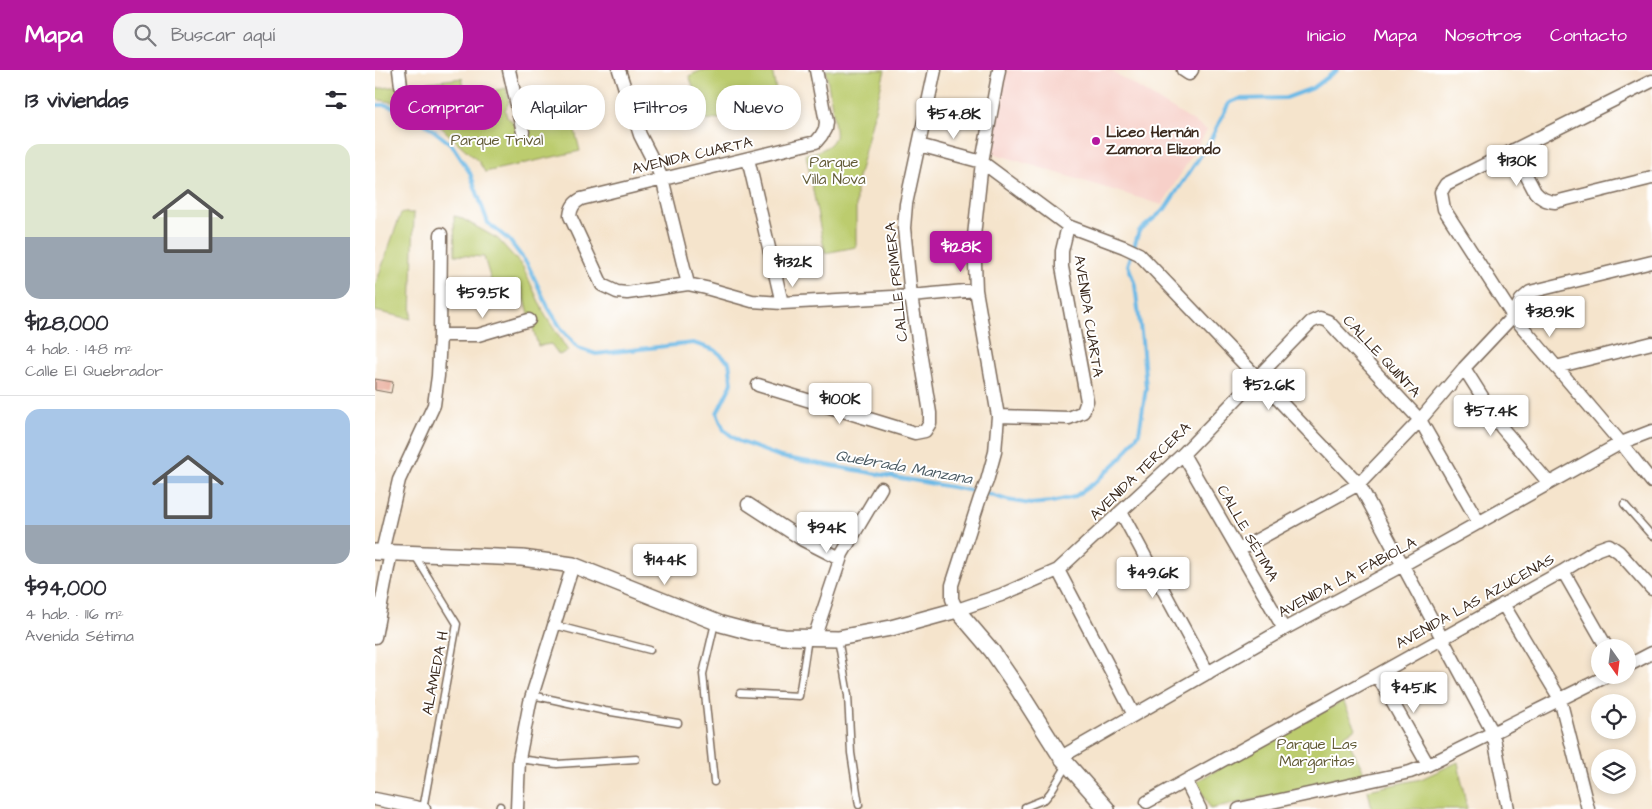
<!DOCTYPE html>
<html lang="es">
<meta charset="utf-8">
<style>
:root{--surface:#fff;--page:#f2f2f3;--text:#2b2b33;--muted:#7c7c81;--line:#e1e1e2;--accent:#b5179e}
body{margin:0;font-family:"Architects Daughter",sans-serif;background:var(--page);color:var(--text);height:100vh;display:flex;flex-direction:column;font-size:19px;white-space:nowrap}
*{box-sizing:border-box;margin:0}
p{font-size:16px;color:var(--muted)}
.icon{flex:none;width:28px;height:28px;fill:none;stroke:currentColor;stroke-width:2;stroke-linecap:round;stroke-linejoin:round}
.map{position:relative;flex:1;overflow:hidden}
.details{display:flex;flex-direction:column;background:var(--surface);width:375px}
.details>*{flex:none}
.guide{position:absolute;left:15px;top:15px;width:475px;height:45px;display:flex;gap:10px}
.needle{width:32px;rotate:166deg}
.controls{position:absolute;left:1216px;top:569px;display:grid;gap:10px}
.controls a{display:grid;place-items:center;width:45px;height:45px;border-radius:50%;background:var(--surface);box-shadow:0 2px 8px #0003;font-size:25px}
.price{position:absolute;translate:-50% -42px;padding:0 11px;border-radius:5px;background:#fff;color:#222;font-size:16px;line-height:32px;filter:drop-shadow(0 1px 2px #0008)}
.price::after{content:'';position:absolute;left:50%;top:30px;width:15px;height:11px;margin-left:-8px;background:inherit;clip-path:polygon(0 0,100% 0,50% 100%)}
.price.current{background:var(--accent);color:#fff}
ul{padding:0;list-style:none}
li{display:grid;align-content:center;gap:10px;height:265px;padding:0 25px}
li+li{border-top:1px solid var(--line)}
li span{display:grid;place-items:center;height:155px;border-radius:15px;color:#555}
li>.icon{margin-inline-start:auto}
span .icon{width:90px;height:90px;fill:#fffc;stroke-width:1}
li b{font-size:21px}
h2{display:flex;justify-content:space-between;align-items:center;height:60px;padding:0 25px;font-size:21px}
.tag{padding:0 18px;border-radius:20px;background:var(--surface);box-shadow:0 2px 8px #0003;font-size:18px;line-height:45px}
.tag.current{background:var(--accent);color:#fff}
header{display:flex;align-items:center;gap:30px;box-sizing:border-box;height:70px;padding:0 25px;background:var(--accent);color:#fff}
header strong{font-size:24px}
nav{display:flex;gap:28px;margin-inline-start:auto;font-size:18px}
.search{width:350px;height:45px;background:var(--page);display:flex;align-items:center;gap:12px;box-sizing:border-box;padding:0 18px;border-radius:20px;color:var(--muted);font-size:19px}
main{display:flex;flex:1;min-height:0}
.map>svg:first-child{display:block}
</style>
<header>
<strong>Mapa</strong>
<div class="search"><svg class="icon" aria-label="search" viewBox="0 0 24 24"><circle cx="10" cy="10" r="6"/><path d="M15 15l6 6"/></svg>Buscar aquí</div>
<nav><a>Inicio</a><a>Mapa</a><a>Nosotros</a><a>Contacto</a></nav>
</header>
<main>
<section class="details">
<h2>13 viviendas<svg class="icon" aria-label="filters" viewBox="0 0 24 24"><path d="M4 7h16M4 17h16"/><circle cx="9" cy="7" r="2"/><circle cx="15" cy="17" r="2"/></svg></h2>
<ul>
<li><span style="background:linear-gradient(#dfe7d0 60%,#9aa5b1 0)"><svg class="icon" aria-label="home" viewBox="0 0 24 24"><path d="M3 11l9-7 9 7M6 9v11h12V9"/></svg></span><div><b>$128,000</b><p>4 hab. · 148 m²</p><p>Calle El Quebrador</p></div></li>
<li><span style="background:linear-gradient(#a9c7e8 75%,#9aa5b1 0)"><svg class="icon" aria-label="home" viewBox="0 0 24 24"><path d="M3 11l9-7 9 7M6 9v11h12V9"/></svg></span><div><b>$94,000</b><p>4 hab. · 116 m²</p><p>Avenida Sétima</p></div></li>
</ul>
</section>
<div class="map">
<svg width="1277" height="739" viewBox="0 0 1277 739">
<rect width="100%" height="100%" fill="#fff"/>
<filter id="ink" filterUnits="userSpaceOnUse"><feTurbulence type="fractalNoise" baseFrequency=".02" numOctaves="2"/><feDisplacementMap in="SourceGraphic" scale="10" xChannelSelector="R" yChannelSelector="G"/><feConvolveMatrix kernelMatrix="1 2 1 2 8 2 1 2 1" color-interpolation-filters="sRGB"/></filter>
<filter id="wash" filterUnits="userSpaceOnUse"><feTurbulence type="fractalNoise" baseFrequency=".0096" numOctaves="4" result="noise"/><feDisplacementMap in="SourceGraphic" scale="20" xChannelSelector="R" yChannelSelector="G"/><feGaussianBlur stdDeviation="1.12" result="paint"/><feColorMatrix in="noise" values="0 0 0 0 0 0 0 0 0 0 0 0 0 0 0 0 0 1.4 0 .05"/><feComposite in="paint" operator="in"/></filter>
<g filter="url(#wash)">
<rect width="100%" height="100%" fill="#f5e4cc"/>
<path fill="#f7d0c9" d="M631 0H735L832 60 787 135 614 82Z
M319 33 323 45 278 59 274 47Z"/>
<path fill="#bccc6e" stroke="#7c7b46" d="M327 0H397L404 36 332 51 314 6Z
M451 0H510L481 116V177L450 183 431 84C442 82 455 79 460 67 462 61 452 10 451 0Z
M87 8 91 27 131 18 134 32 130 40 132 47C139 52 143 59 144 67L155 65 153 57 197 48 205 81 110 102 104 92 44 37 0 29V19Z
M26 143H39L36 249 0 241V216Z
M79 146 84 147 123 169 148 197 170 245 193 281 184 285 176 274 163 276 147 218 120 224 109 187 80 185Z
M968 631 981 658 970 665 991 706 835 739 822 711Z
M1083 692 1092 739H997L993 720 1046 709Z"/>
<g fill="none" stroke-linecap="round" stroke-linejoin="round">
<path stroke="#6cb9e6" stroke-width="4" d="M0 35H11L35 42 77 75 95 103 113 153 134 170 153 195 173 237 187 260 203 278 221 284 318 273 340 280 354 292 357 313 342 343 349 360 363 371 406 387 610 423 632 430 655 434 677 432 699 427 722 411 747 387 764 363 771 318 767 271 760 215 753 195 764 161 790 139 834 73 854 33 864 29 911 28 938 18 962 0"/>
</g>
<g id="blocks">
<path fill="#e6a28e" d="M0 309 18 312 16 323 0 320Z"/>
</g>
</g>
<g filter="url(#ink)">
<use href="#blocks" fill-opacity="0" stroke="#7c6b5b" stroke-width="1"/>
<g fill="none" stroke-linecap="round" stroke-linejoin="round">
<defs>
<path id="service" d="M1249 434 1277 466
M39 484 82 554 48 739
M179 555 275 580
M463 568 473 625 476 683 484 735
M365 623 424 626 433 568
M157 625 230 641 303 653
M144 689 182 694 261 689
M339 712 328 604 340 553
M124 739 125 736
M650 739V737L670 729 675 723 692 695"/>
<path id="minor" d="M24 0 26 16
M134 0 148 62
M244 0 265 65 287 108 313 214
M441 0 451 52 450 59 446 66 441 72 432 74 206 129C199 133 196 137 195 146L227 215 242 222 252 223 313 214 331 218 377 231 407 233 536 226 601 220
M624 0 607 92 599 166 601 220 623 346 620 382 612 411 605 428 577 515V529L582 540 626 525 683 500 808 384 936 252 945 248 953 251 1045 350 1104 453
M808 0 814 4 817 0
M1277 11 1071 114 1066 122 1069 139 1138 246 1246 373 1277 412
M544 75 607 92 693 156 749 177 764 184 984 414 1118 663 1133 739
M1138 80 1160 122C1166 129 1171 131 1180 132L1277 108
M373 89 407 233
M65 265H103L154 250
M1181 297 1277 273
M1089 298 1127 358 1174 413
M383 315 540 363 550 361 555 353V343L536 226 529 158 531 134 560 0
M623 346 694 348 708 342 712 331 687 197V181L693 156
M808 384 909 559
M373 434 428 470 465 489
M746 442 833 603
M864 480 984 414 1045 350 1089 298 1138 246 1146 230 1155 222 1277 192
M7 482 24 410 59 335 63 306 65 265 66 164
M683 500 759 645
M1188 501 1232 578
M1128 534 1185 629 1213 739
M0 567 16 482
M439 568 467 484 506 418
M1252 596 1277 583
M1002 605 1053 695
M686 687 909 559 1028 495 1246 373 1277 361
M811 711 825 739
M0 729 49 739
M772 732 1002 605 1188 501 1223 479 1234 475 1244 482 1277 519
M142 739 144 689 155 632 198 495
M864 739 1035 702 1053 695 1234 605"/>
<path id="tertiary" d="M0 482 147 488 198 495 346 554 376 562 409 567 463 568 516 558 582 540 617 581 641 616 686 687 732 739"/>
</defs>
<use href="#service" stroke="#7c6b5b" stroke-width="9"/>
<use href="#minor" stroke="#7c6b5b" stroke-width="15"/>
<use href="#tertiary" stroke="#7c6b5b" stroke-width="18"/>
<use href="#service" stroke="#fff" stroke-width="6"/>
<use href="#minor" stroke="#fff" stroke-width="12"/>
<use href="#tertiary" stroke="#fff" stroke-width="15"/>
</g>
</g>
<circle fill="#b5179e" stroke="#fff" stroke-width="2" cx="721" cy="71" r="5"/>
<g text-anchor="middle" stroke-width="4" stroke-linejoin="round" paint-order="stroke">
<g font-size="15" font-weight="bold" fill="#3b2a1e" stroke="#fff" text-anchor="start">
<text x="731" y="67">Liceo Hernán<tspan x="731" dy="17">Zamora Elizondo</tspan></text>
</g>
<g font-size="15" fill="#625b36" stroke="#fff">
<text x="122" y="75">Parque Trival</text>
<text x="459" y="97">Parque<tspan x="459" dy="17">Villa Nova</tspan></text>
<text x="942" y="679">Parque Las<tspan x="942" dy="17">Margaritas</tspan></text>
</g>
<g font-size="15" fill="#3b2a1e" stroke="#fff">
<text transform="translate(317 85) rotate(-13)" y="5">AVENIDA CUARTA</text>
<text transform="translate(521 212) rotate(-96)" y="5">CALLE PRIMERA</text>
<text transform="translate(714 246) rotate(81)" y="5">AVENIDA CUARTA</text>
<text transform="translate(1007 286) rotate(47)" y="5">CALLE QUINTA</text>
<text transform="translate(765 401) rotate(-44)" y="5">AVENIDA TERCERA</text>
<text transform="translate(873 463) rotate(60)" y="5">CALLE SÉTIMA</text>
<text transform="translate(972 507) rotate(-28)" y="5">AVENIDA LA FABIOLA</text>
<text transform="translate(1100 531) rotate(-29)" y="5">AVENIDA LAS AZUCENAS</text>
<text transform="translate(60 603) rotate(-79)" y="5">ALAMEDA H</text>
</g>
<g font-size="16" font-style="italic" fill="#4c5c64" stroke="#fff">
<text transform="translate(529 396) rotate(10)" y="6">Quebrada Manzana</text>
</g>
</g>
</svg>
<div class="controls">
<a><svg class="needle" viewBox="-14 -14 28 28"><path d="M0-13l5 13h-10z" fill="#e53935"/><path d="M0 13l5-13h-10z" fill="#7c7c81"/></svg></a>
<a><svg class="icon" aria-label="locate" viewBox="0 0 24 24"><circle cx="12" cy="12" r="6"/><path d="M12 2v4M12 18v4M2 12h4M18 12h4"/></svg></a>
<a><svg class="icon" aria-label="layers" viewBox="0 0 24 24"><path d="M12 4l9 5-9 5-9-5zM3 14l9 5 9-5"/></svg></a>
</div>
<b class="price" style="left:579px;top:70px">$54.8K</b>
<b class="price" style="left:1142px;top:117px">$130K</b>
<b class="price current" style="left:586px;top:203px">$128K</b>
<b class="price" style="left:418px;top:218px">$132K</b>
<b class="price" style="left:108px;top:249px">$59.5K</b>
<b class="price" style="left:1175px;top:268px">$38.9K</b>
<b class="price" style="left:894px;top:341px">$52.6K</b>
<b class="price" style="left:465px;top:355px">$100K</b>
<b class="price" style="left:1116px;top:367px">$57.4K</b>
<b class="price" style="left:452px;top:484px">$94K</b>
<b class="price" style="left:290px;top:516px">$144K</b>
<b class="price" style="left:778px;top:529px">$49.6K</b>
<b class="price" style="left:1039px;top:644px">$45.1K</b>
<div class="guide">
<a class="tag current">Comprar</a>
<a class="tag">Alquilar</a>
<a class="tag">Filtros</a>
<a class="tag">Nuevo</a>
</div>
</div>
</main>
